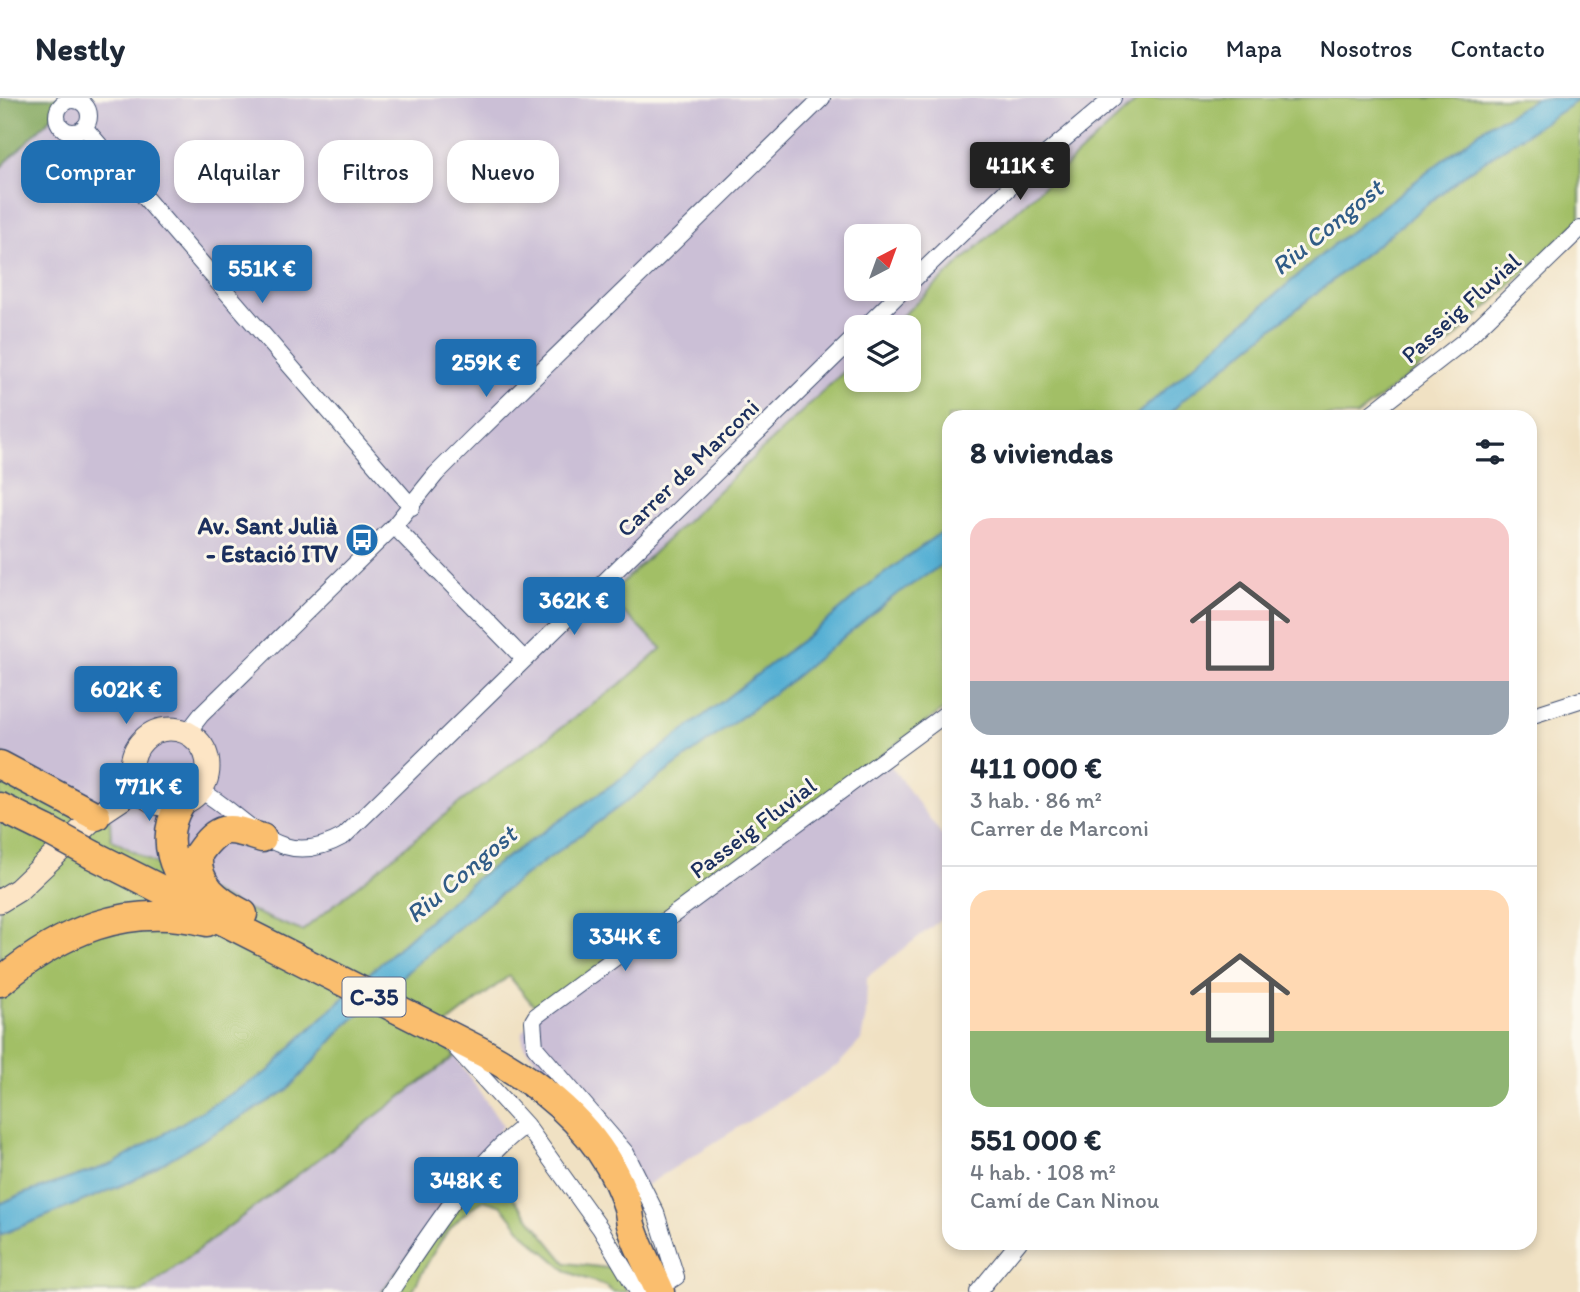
<!DOCTYPE html>
<html lang="es">
<meta charset="utf-8">
<style>
:root{--surface:#fff;--page:#f6f6f7;--text:#1f2937;--muted:#747a83;--line:#e0e1e3;--accent:#1f6fb2}
body{margin:0;font-family:Itim,sans-serif;background:var(--page);color:var(--text);height:100vh;display:flex;flex-direction:column;font-size:26px;white-space:nowrap}
*{box-sizing:border-box;margin:0}
p{font-size:23px;color:var(--muted)}
.icon{flex:none;width:38px;height:38px;fill:none;stroke:currentColor;stroke-width:2;stroke-linecap:round;stroke-linejoin:round}
.map{position:relative;flex:1;overflow:hidden}
.side{position:absolute;left:942px;top:312px;width:595px;height:840px;display:flex;flex-direction:column;background:var(--surface);border-radius:21px;box-shadow:0 4px 10px #0003}
.side>*{flex:none}
.hud{position:absolute;left:21px;top:42px;width:665px;height:63px;display:flex;gap:14px}
.needle{width:46px;rotate:41deg}
.controls{position:absolute;left:844px;top:126px;display:grid;gap:14px}
.controls a{display:grid;place-items:center;width:77px;height:77px;border-radius:14px;background:var(--surface);box-shadow:0 4px 10px #0003;font-size:35px}
.price{position:absolute;translate:-50% -60px;padding:0 16px;border-radius:7px;background:var(--accent);color:#fff;font-size:23px;line-height:46px;filter:drop-shadow(0 2px 4px #0008)}
.price::after{content:'';position:absolute;left:50%;top:42px;width:21px;height:16px;margin-left:-10px;background:inherit;clip-path:polygon(0 0,100% 0,50% 100%)}
.price.current{background:#222;color:#fff}
ul{padding:0;list-style:none}
li{display:grid;align-content:center;gap:14px;height:371px;padding:0 28px}
li+li{border-top:2px solid var(--line)}
li span{display:grid;place-items:center;height:217px;border-radius:21px;color:#555}
li>.icon{margin-inline-start:auto}
span .icon{width:126px;height:126px;fill:#fffc;stroke-width:1}
li b{font-size:30px}
h2{display:flex;justify-content:space-between;align-items:center;height:84px;padding:0 28px;font-size:30px}
.pill{padding:0 24px;border-radius:21px;background:var(--surface);box-shadow:0 4px 10px #0003;font-size:24px;line-height:63px}
.pill.current{background:var(--accent);color:#fff}
header{display:flex;align-items:center;gap:42px;box-sizing:border-box;height:98px;padding:0 35px;background:var(--surface);border-bottom:2px solid var(--line)}
header strong{font-size:33px}
nav{display:flex;gap:38px;margin-inline-start:auto;font-size:24px}
.map>svg:first-child{display:block}
</style>
<header>
<strong>Nestly</strong>
<nav><a>Inicio</a><a>Mapa</a><a>Nosotros</a><a>Contacto</a></nav>
</header>
<div class="map">
<svg width="1580" height="1194" viewBox="0 0 1580 1194">
<rect width="100%" height="100%" fill="#fbf7ec"/>
<filter id="ink" filterUnits="userSpaceOnUse"><feTurbulence type="fractalNoise" baseFrequency=".0143" numOctaves="2"/><feDisplacementMap in="SourceGraphic" scale="14" xChannelSelector="R" yChannelSelector="G"/><feConvolveMatrix kernelMatrix="1 2 1 2 8 2 1 2 1" color-interpolation-filters="sRGB"/></filter>
<filter id="wash" filterUnits="userSpaceOnUse"><feTurbulence type="fractalNoise" baseFrequency=".00686" numOctaves="4" result="noise"/><feDisplacementMap in="SourceGraphic" scale="28" xChannelSelector="R" yChannelSelector="G"/><feGaussianBlur stdDeviation="1.57" result="paint"/><feColorMatrix in="noise" values="0 0 0 0 0 0 0 0 0 0 0 0 0 0 0 0 0 1.4 0 .05"/><feComposite in="paint" operator="in"/></filter>
<g filter="url(#wash)">
<rect width="100%" height="100%" fill="#f0e1c3"/>
<path fill="#cbbfd6" fill-rule="evenodd" d="M63 0H1140L890 229H856V262L607 499 662 550 623 584 458 706 302 833 259 817 148 762 111 741 110 723 0 655V70L51 20ZM856 138H908V191H856Z
M882 656 948 745V816L867 879 866 917 861 942 838 967 637 1093 614 1049 524 948 522 935 538 913Z
M455 958 503 1028 382 1194H142Z"/>
<path fill="#a2bf66" stroke="#5e7762" stroke-width="2" d="M1140 0H1536L1504 20 1491 25 1333 147 1135 318H948V432L937 437 870 486 827 523 626 677 478 779 375 870 293 947 269 973 113 1066 20 1097 0 1106V655L93 705 110 723 111 741C172 776 236 809 302 833L458 706 623 584 662 550 607 499 856 262V282H908V229H890Z
M1580 1V122L1435 258 1356 318H1167L1183 302 1469 73Z
M948 463V608L538 913 509 878 435 935 455 958 142 1194H0V1137L132 1083 288 992 344 929 447 839 500 796 785 587 894 498Z
M480 1059 566 1165 616 1171 628 1194H613L606 1188 568 1174 526 1138 502 1108 484 1102C447 1123 431 1158 412 1194H382Z"/>
<path fill="#81a65b" stroke="#4e6a5c" stroke-width="2" d="M0 0H63L51 20 0 70Z"/>
<path fill="#57b0d4" stroke="#397099" stroke-width="2" d="M1536 0 1580 1 1469 73 1183 302 1167 318H1135L1333 147 1491 25 1504 20Z
M948 432V463L894 498 785 587 500 796 447 839 344 929 288 992 132 1083 0 1137V1106L20 1097 113 1066 269 973 293 947 375 870 478 779 626 677 827 523 870 486 937 437Z"/>
</g>
<g filter="url(#ink)">
<g fill="none" stroke-linecap="round" stroke-linejoin="round">
<defs>
<path id="street" d="M57 18a16 16 0 1 1 32 0a16 16 0 1 1-32 0Z
M84 29 412 409
M908 187 1032 68 1113 0
M865 229 904 191
M1368 318 1464 243 1580 131
M394 428 524 561
M1530 618 1580 602
M187 635 201 617 394 428 436 376 471 341 822 0
M200 692C252 722 278 775 344 738L856 238
M454 948 526 1027 600 1130 638 1194
M665 1186 676 1179 656 1115 626 1055 535 949 533 923 536 918 948 614
M390 1194C424 1144 477 1060 526 1027
M978 1194 1019 1144"/>
<path id="secondary" d="M132 669a38 38 0 1 1 76 0a38 38 0 1 1-76 0Z
M0 803 18 792 96 718 138 690"/>
<path id="highway" d="M0 667 96 718
M180 706C160 739 170 779 204 800
M0 709 47 732
M93 757 484 955C539 985 591 1025 618 1084 622 1093 627 1104 629 1114 630 1119 630 1125 632 1130 639 1152 651 1173 660 1194
M243 816C218 803 195 787 198 756 220 724 229 730 262 740
M0 884C61 833 127 804 207 824"/>
</defs>
<use href="#street" stroke="#3b4a6d" stroke-width="18"/>
<use href="#secondary" stroke="#3b4a6d" stroke-width="25"/>
<use href="#highway" stroke="#3b4a6d" stroke-width="31"/>
<use href="#street" stroke="#fff" stroke-width="16"/>
<use href="#secondary" stroke="#fde5c5" stroke-width="23"/>
<use href="#highway" stroke="#fabe6e" stroke-width="28"/>
<defs>
<path id="highway-bridge" d="M47 732 93 757"/>
</defs>
<use href="#highway-bridge" stroke="#3b4a6d" stroke-width="31" stroke-linecap="butt"/>
<use href="#highway-bridge" stroke="#fabe6e" stroke-width="28"/>
</g>
</g>
<defs>
<symbol id="bus-disc" viewBox="-11 -11 22 22"><circle r="9.5" fill="#1f6fb2" stroke="#fbf7ec"/><path d="M-5-6H5V4H4V6H2V4H-2V6H-4V4H-5ZM-3.5-4V0h7V-4ZM-3.5 1.2v1.5H-2V1.2ZM2 1.2v1.5H3.5V1.2Z" fill="#fff"/></symbol>
</defs>
<g fill-rule="evenodd">
<use href="#bus-disc" x="343" y="423" width="38" height="38"/>
</g>
<g text-anchor="middle" stroke-width="6" stroke-linejoin="round" paint-order="stroke">
<rect fill="#fbf7ec" stroke="#5e6b89" stroke-width="2" x="342.5" y="879.5" width="63" height="39" rx="5"/>
<g font-size="23" font-weight="bold" fill="#1b2f5e">
<text x="374" y="907">C-35</text>
</g>
<g font-size="24" fill="#1b2f5e" stroke="#fbf7ec">
<text transform="translate(1461 210) rotate(-42)" y="8">Passeig Fluvial</text>
<text transform="translate(688 370) rotate(-44)" y="8">Carrer de Marconi</text>
<text transform="translate(753 730) rotate(-37)" y="8">Passeig Fluvial</text>
</g>
<g font-size="24" font-weight="bold" fill="#1b2f5e" stroke="#fbf7ec" text-anchor="end">
<text x="338" y="436">Av. Sant Julià<tspan x="338" dy="28">- Estació ITV</tspan></text>
</g>
<g font-size="26" font-style="italic" fill="#305c87" stroke="#fbf7ec">
<text transform="translate(1327 129) rotate(-39)" y="9">Riu Congost</text>
<text transform="translate(461 776) rotate(-40)" y="9">Riu Congost</text>
</g>
</g>
</svg>
<div class="controls">
<a><svg class="needle" viewBox="-14 -14 28 28"><path d="M0-13l5 13h-10z" fill="#e53935"/><path d="M0 13l5-13h-10z" fill="#747a83"/></svg></a>
<a><svg class="icon" aria-label="layers" viewBox="0 0 24 24"><path d="M12 4l9 5-9 5-9-5zM3 14l9 5 9-5"/></svg></a>
</div>
<b class="price current" style="left:1020px;top:104px">411K €</b>
<b class="price" style="left:262px;top:207px">551K €</b>
<b class="price" style="left:486px;top:301px">259K €</b>
<b class="price" style="left:574px;top:539px">362K €</b>
<b class="price" style="left:126px;top:628px">602K €</b>
<b class="price" style="left:149px;top:725px">771K €</b>
<b class="price" style="left:625px;top:875px">334K €</b>
<b class="price" style="left:466px;top:1119px">348K €</b>
<div class="hud">
<a class="pill current">Comprar</a>
<a class="pill">Alquilar</a>
<a class="pill">Filtros</a>
<a class="pill">Nuevo</a>
</div>
<section class="side">
<h2>8 viviendas<svg class="icon" aria-label="filters" viewBox="0 0 24 24"><path d="M4 7h16M4 17h16"/><circle cx="9" cy="7" r="2"/><circle cx="15" cy="17" r="2"/></svg></h2>
<ul>
<li><span style="background:linear-gradient(#f6c9c9 75%,#9aa5b1 0)"><svg class="icon" aria-label="home" viewBox="0 0 24 24"><path d="M3 11l9-7 9 7M6 9v11h12V9"/></svg></span><div><b>411 000 €</b><p>3 hab. · 86 m²</p><p>Carrer de Marconi</p></div></li>
<li><span style="background:linear-gradient(#ffd9b3 65%,#8fb573 0)"><svg class="icon" aria-label="home" viewBox="0 0 24 24"><path d="M3 11l9-7 9 7M6 9v11h12V9"/></svg></span><div><b>551 000 €</b><p>4 hab. · 108 m²</p><p>Camí de Can Ninou</p></div></li>
</ul>
</section>
</div>
